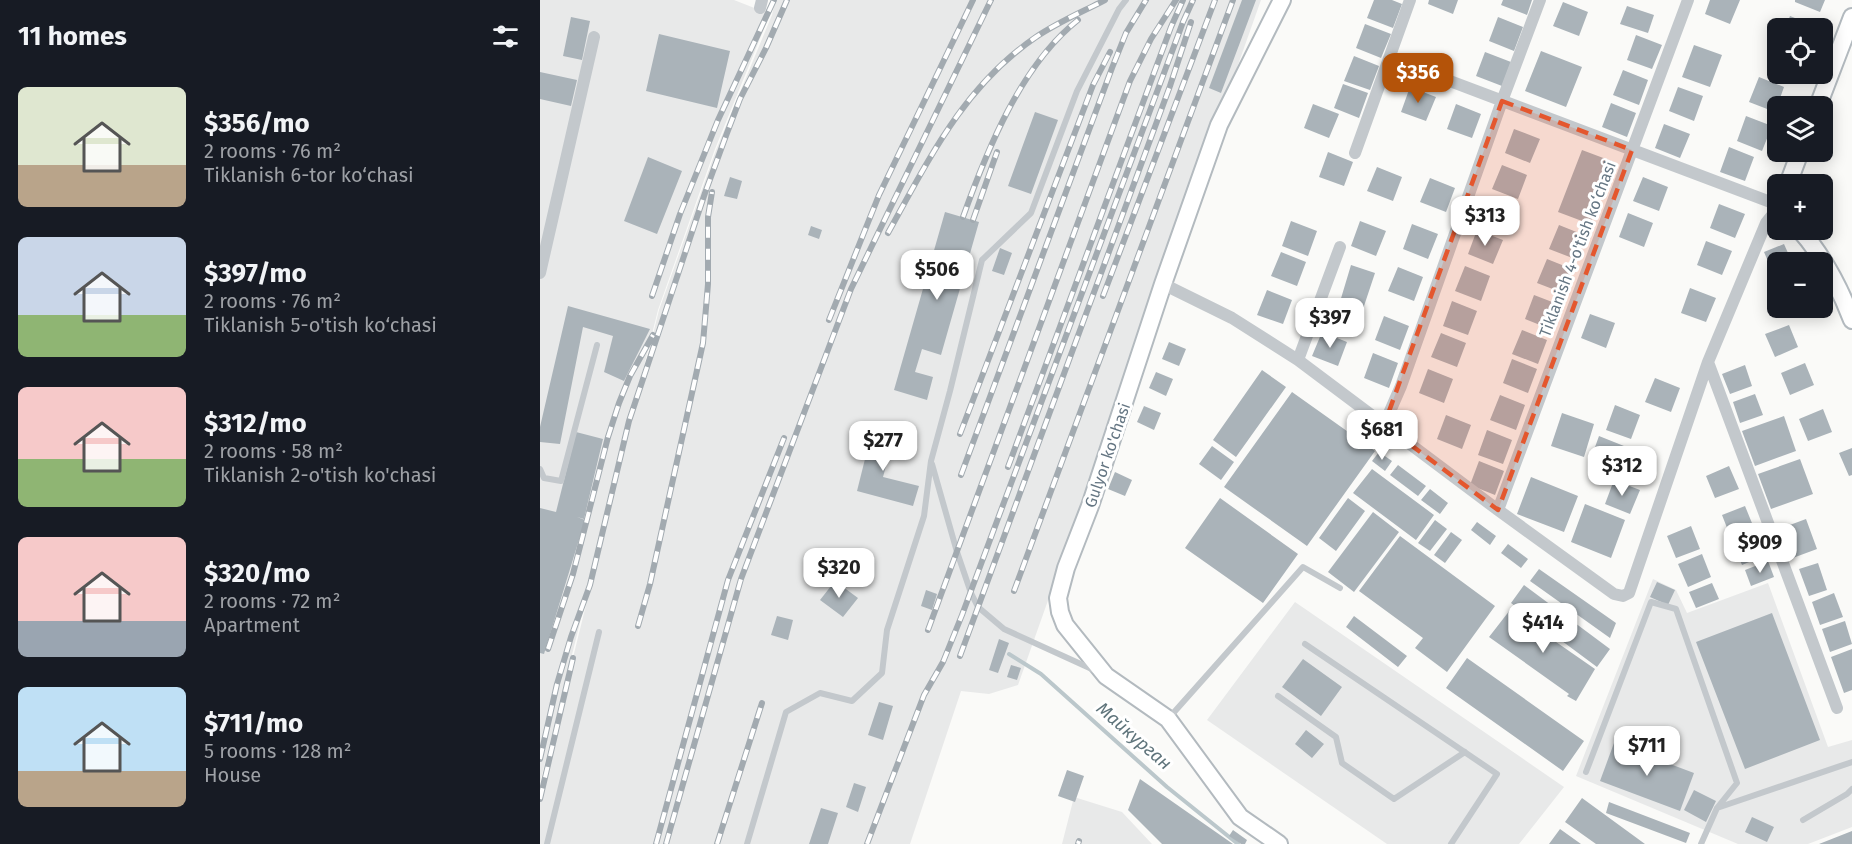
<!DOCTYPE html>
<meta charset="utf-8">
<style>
:root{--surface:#171b24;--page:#20242c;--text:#f1f3f6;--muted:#9ea1a6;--accent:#b45309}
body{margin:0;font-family:"Fira Sans",sans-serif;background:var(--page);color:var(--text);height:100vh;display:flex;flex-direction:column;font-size:22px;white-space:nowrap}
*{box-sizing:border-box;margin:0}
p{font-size:20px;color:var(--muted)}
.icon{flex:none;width:33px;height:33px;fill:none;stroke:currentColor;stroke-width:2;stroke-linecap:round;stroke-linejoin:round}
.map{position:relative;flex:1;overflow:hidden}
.details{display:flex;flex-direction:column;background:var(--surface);width:540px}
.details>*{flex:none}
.buttons{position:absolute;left:1227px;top:18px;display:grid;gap:12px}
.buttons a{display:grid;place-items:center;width:66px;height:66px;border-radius:9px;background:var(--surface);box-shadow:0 3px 15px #0003;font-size:30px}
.price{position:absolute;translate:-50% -51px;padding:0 14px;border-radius:12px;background:#fff;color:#222;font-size:20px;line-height:39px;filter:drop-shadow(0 2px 3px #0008)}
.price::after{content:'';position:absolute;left:50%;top:36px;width:18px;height:14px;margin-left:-9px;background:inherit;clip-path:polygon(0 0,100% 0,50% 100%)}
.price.selected{background:var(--accent);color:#fff}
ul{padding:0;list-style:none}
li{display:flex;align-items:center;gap:18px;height:150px;padding:0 18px}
li span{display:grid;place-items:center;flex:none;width:168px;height:120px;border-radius:9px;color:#555}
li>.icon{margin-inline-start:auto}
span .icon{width:72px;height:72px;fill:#fffc;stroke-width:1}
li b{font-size:26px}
h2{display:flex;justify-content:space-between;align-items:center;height:72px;padding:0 18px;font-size:26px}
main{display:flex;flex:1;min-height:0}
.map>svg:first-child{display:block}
</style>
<main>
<section class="details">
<h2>11 homes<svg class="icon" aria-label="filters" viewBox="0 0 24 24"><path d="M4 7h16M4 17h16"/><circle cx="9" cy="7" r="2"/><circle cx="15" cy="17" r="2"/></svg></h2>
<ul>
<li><span style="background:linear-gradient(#dfe7d0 65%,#b9a48a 0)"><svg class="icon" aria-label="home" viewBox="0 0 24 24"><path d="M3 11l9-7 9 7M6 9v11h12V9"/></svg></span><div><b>$356/mo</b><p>2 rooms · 76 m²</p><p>Tiklanish 6-tor ko‘chasi</p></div></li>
<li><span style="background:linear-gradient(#c9d6e8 65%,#8fb573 0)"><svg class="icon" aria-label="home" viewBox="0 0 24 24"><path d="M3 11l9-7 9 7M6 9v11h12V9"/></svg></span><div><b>$397/mo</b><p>2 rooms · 76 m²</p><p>Tiklanish 5-o'tish ko‘chasi</p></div></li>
<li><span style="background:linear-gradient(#f6c9c9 60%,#8fb573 0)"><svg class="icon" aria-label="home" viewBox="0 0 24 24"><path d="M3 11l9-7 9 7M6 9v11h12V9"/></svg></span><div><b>$312/mo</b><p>2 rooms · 58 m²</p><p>Tiklanish 2-o'tish ko'chasi</p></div></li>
<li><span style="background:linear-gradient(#f6c9c9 70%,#9aa5b1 0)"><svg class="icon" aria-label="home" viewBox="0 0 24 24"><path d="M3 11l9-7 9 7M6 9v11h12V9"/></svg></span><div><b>$320/mo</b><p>2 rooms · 72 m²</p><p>Apartment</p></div></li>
<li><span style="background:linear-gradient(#bfe0f5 70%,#b9a48a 0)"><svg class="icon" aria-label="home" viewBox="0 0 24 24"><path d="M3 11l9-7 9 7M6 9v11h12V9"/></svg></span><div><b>$711/mo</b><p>5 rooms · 128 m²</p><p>House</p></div></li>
</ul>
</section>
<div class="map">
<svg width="1312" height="844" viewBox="0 0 1312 844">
<rect width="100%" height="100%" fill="#fafaf8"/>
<path fill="#e8e9e9" d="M0 0H194L230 14 175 149 118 310 0 783Z
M235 0H721L478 685 449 694 421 691 370 844H0V791L119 310 176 150 232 15Z
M1113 579 1136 590 1147 613 1228 583 1288 747 1312 740V827L1268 844H1198L1036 776Z
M755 602 1024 787 979 844H847L667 720Z
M534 797 582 812 612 844H522Z"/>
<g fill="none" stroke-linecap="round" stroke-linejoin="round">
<path stroke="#bbc7cb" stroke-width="4" d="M469 654 501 674 627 787 698 844"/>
</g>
<path fill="#aab3b9" d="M702 0H716L681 93 669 88Z
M834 0H852L862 4 853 28 827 18Z
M889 0H918L913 14 888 4Z
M963 0H992L987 15 961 5Z
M1170 0H1200L1190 24 1165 14Z
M1255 0H1285L1280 12 1255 2Z
M1023 2 1048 12 1039 36 1013 26Z
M1087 6 1114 15 1108 33 1080 24Z
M1250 16 1275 26 1274 28H1245Z
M31 17 50 21 42 60 23 56Z
M958 17 983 27 974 51 949 41Z
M825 24 851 34 841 58 816 48Z
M119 34 190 51 177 108 106 91Z
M1096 35 1122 45 1112 69 1087 60Z
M1154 45 1182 55 1170 87 1142 77Z
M1001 51 1042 67 1026 107 985 91Z
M945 52 971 62 962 86 936 76Z
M814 56 839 66 830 90 804 81Z
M1083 70 1108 80 1099 105 1073 95Z
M0 72 37 80 31 106 0 99Z
M1219 77 1244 87 1235 112 1209 102Z
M803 84 828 93 819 118 794 108Z
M870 87 896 97 886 121 861 112Z
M1138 87 1163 96 1154 121 1129 111Z
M1071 103 1096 113 1087 137 1062 127Z
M773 104 799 114 789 138 764 128Z
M916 104 941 114 932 138 907 129Z
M495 112 518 120 491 194 468 186Z
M1206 116 1232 126 1222 151 1197 141Z
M1124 124 1150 134 1140 158 1115 148Z
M974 129 1000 139 990 163 965 153Z
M1189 147 1214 157 1205 181 1180 172Z
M1042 150 1074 162 1050 224 1018 212Z
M788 152 813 162 804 186 779 177Z
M108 157 142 171 117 234 84 221Z
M962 165 987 175 978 199 952 189Z
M837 167 862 177 853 201 827 191Z
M190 177 202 181 197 199 184 196Z
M1103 177 1128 187 1119 211 1093 201Z
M890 178 915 188 906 212 880 202Z
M949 200 975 210 965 234 940 224Z
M1179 204 1205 214 1195 238 1170 228Z
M405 212 439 222 401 355 382 349 375 372 393 377 387 400 354 390Z
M1088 213 1113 223 1104 247 1079 237Z
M751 221 777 231 768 256 742 246Z
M820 221 846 231 836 256 811 246Z
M872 224 898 234 888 259 863 249Z
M1019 225 1044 235 1035 259 1009 249Z
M271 226 282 230 279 239 268 235Z
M937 230 963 240 953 264 928 254Z
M1166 241 1192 251 1182 275 1157 265Z
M1244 244 1252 262H1238V274L1234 275 1224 252Z
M460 248 472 253 464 275 452 271Z
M741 252 766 262 757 286 731 276Z
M1007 259 1032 269 1023 293 997 283Z
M811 265 835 273 822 312 799 305Z
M925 266 950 276 941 301 915 291Z
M858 267 883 277 874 301 848 291Z
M1150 288 1176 298 1166 322 1141 313Z
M727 290 752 300 743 324 717 315Z
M994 295 1020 305 1010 329 985 319Z
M912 301 937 311 928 335 903 326Z
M28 306 110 329 84 381 64 372 73 336 43 327 20 444 0 442V427Z
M1050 314 1075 323 1066 348 1041 338Z
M844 316 869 326 860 350 835 340Z
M1249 325 1258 347 1235 357 1225 334Z
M982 330 1007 340 998 364 972 354Z
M782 332 807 342 798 366 772 356Z
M901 333 926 343 917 367 891 357Z
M629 342 646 349 639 366 622 359Z
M833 353 858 363 849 388 824 378Z
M972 359 997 369 988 393 963 383Z
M1265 363 1274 385 1250 395 1241 373Z
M1205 365 1212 386 1190 394 1182 374Z
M888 369 913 379 904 403 879 393Z
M722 370 746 387 696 457 673 440Z
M616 372 633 379 626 396 609 388Z
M1115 378 1140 388 1131 412 1105 402Z
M752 392 835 451 767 546 684 487Z
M1215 394 1223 415 1200 423 1193 402Z
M960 395 985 405 976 430 950 420Z
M1075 405 1100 415 1091 439 1066 430Z
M604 406 621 413 614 430 597 422Z
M1283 409 1292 432 1268 441 1259 419Z
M1022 413 1054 424 1044 457 1011 446Z
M906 415 931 425 922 449 897 439Z
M1244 416 1256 451 1215 466 1202 431Z
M333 427 355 433 343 477 379 486 373 506 317 491Z
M947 430 972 440 963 464 938 455Z
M36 432 63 439 44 519 37 517 45 520 4 654 0 653V508L16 512Z
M1059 436 1084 446 1075 471 1050 461Z
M672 446 694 462 681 480 659 464Z
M1312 448V475L1309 476 1299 453Z
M839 452 852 461 845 471 832 461Z
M1260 459 1273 494 1231 509 1218 474Z
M939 461 964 471 955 495 930 485Z
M858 465 886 486 878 496 850 475Z
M1189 466 1199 489 1175 498 1166 476Z
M832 469 894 515 876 540 813 493Z
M575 472 592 480 585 496 568 489Z
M991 477 1038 496 1024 532 977 514Z
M1074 480 1100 490 1090 514 1065 504Z
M890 489 908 503 900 514 881 500Z
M680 498 758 554 723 603 645 548Z
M808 498 825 511 796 551 779 538Z
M1045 504 1085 520 1071 558 1031 542Z
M1205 506 1214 528 1191 538 1182 515Z
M833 512 859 532 814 592 788 572Z
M1266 519 1277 549 1250 559 1239 529Z
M895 520 907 529 890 551 878 543Z
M937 522 956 536 950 545 931 530Z
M1151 526 1160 549 1136 558 1127 536Z
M911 532 922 540 905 563 894 555Z
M1217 533 1226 555 1202 565 1193 543Z
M860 536 955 606 907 672 875 648 883 638 819 591Z
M968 544 988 559 981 568 961 553Z
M1162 554 1171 577 1148 587 1138 564Z
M1228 561 1234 577 1211 586 1205 570Z
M1278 563 1287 590 1269 596 1259 569Z
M999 569 1076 623 1070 638 990 581Z
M295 581 318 598 303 617 280 600Z
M1117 582 1135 590 1128 605 1110 597Z
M1172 583 1179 599 1156 608 1149 592Z
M984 585 1070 649 1057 667 971 603Z
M386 590 397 594 392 610 381 606Z
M1294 593 1303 617 1280 625 1272 602Z
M970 610 1055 669 1036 701 1027 696 1029 694 949 637Z
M1232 613 1280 740 1205 769 1156 642Z
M237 616 253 620 248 640 231 635Z
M814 616 867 656 858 667 806 627Z
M1305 621 1312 644 1290 652 1282 629Z
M459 639 469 643 458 673 449 670Z
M1312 649V690L1304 693 1291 657Z
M927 658 1044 741 1023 771 906 688Z
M763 659 802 687 781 716 742 687Z
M471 665 481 668 477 680 467 677Z
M339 702 353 706 343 740 328 735Z
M766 730 784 744 772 758 755 744Z
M1074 743 1154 773 1140 811 1060 781Z
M527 770 544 776 535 802 518 796Z
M600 779 693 844H622L588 810Z
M314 783 326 787 318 812 306 807Z
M1154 790 1176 801 1166 822 1144 810Z
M1042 798 1105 844H1056L1025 822Z
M1069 802 1150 833 1146 843 1066 813Z
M281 808 298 813 288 844H269Z
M1212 817 1234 827 1227 842 1205 832Z
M1020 829 1041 844H1009Z
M693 830 707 840 705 844H701L689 836Z
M1312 831V844H1279Z"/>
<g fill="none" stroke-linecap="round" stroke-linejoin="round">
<defs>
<path id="secondary" d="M1278 106 1312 17
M1248 184 1260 152
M1260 230C1284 257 1299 286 1312 320
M739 844 700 817 628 719 566 676 525 625 520 612 518 598 526 568 550 506 623 284 679 125 742 0"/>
</defs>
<use href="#secondary" stroke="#b3babf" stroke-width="20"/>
<path stroke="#c3c8cc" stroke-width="6" d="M392 464 417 552 431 593 438 607 464 629 554 670
M0 469 4 478 21 481 57 345
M765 644 957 774 911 844
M738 696 796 737 802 763 854 799 925 752
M628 719 763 567 800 588
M1046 772 1111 602 1136 609 1197 783 1177 808 1161 844
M1177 808 1312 762
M1263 820 1307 794 1312 789
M7 844 59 632
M207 844 246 712 280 693 312 701 342 673 347 630 384 516 391 461 410 391 442 260 491 213 537 91 579 9 586 0"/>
<path stroke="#c3c8cc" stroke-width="12" d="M220 8 222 0
M849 58 1238 205
M815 153 870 0
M0 273 54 37
M623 284 692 318 758 360 958 510 1074 594 1083 596 1089 593 1168 362 1226 223 1238 208
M758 360 800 247
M1168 362 1297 708
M844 425 861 386 962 101 1000 0
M958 510 1148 0"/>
<use href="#secondary" stroke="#fff" stroke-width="16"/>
<defs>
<path id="rail" d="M423 217C447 150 481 65 538 20
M433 220 457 152
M348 233C389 159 424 86 496 37 518 22 542 12 565 0
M112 296 140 214 178 120 234 0
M563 296 675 0
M289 320 339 195 433 0
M420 434 553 85 570 52
M468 467 631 27 643 0
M421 475 572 68 586 33 606 0
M474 591 693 0
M98 626 110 584 163 343 168 284V217L172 192
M388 630 590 81 611 39 636 0
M8 649 33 574 68 437 79 403 90 376 113 335
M420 656 630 86 651 22
M0 759 17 684 31 637 50 585 89 421 165 193 187 133 200 99 226 48 247 0
M0 799 33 658
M116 844 188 580 244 438
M126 844 201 579 311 289 451 0
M177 844 222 703
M327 844 384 695 403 662 422 615 643 22 653 0
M538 844 539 841"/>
</defs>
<use href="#rail" stroke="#a2aab0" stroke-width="6"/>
<use href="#rail" stroke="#fff" stroke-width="4" stroke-dasharray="11" stroke-linecap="butt"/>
</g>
<path fill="#e4572e" fill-opacity="0.2" stroke="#e4572e" stroke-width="4.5" stroke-dasharray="12 8" stroke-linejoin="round" d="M962 101 1092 150 958 510 844 425Z"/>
<g text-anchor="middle" stroke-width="6" stroke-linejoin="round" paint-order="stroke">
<g font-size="16" fill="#657683" stroke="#fff">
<text transform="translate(1037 249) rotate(-69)" y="6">Tiklanish 4-o'tish ko‘chasi</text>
<text transform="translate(567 455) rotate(-71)" y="6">Gulyor ko'chasi</text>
</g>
<g font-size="18" font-style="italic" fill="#60757c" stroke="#fff">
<text transform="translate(594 736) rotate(41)" y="6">Майкурган</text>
</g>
</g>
</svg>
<div class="buttons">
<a><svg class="icon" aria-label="locate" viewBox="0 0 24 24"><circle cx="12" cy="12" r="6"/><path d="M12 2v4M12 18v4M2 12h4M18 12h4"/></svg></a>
<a><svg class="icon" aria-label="layers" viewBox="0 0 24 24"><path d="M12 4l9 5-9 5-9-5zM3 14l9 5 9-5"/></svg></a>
<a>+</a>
<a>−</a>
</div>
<b class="price selected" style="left:878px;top:104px">$356</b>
<b class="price" style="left:945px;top:247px">$313</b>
<b class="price" style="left:397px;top:301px">$506</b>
<b class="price" style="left:790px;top:349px">$397</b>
<b class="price" style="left:842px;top:461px">$681</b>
<b class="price" style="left:343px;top:472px">$277</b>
<b class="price" style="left:1082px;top:497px">$312</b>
<b class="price" style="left:1220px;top:574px">$909</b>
<b class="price" style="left:299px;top:599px">$320</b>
<b class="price" style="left:1003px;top:654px">$414</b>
<b class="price" style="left:1107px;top:777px">$711</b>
</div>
</main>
